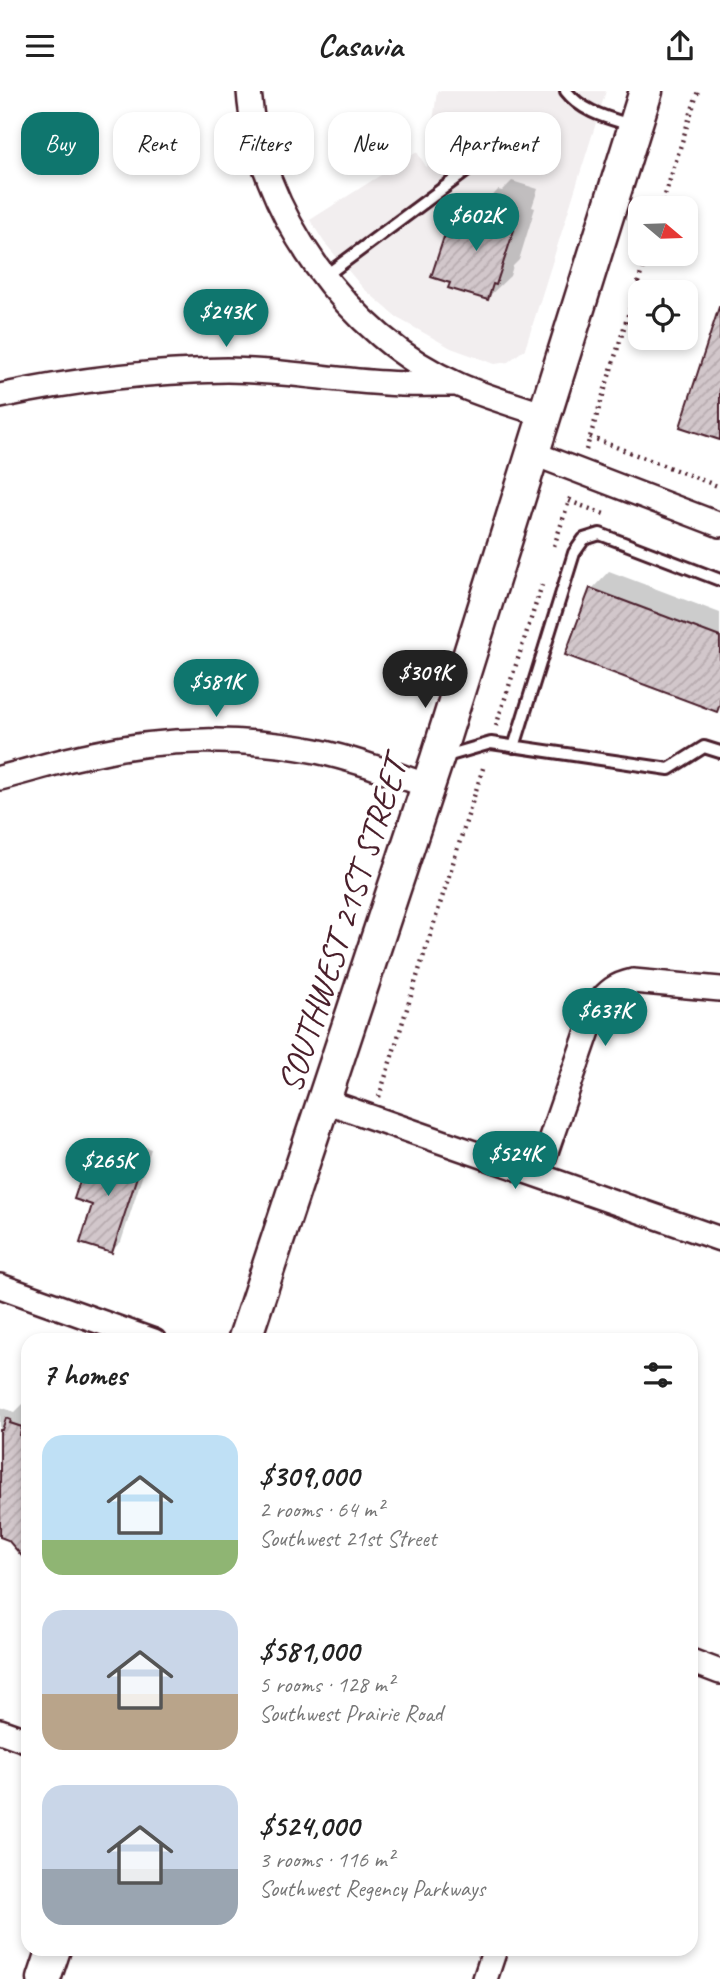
<!DOCTYPE html>
<meta charset="utf-8">
<style>
:root{--surface:#fff;--page:#f6f6f6;--text:#222;--muted:#767676;--accent:#0f766e}
body{margin:0;font-family:Caveat,sans-serif;background:var(--page);color:var(--text);height:100vh;display:flex;flex-direction:column;font-size:26px;white-space:nowrap}
*{box-sizing:border-box;margin:0}
p{font-size:23px;color:var(--muted)}
.icon{flex:none;width:38px;height:38px;fill:none;stroke:currentColor;stroke-width:2;stroke-linecap:round;stroke-linejoin:round}
.map{position:relative;flex:1;overflow:hidden}
.sheet{position:absolute;left:21px;top:1242px;width:677px;height:623px;display:flex;flex-direction:column;background:var(--surface);border-radius:21px;box-shadow:0 4px 10px #0003}
.sheet>*{flex:none}
.guide{position:absolute;left:21px;top:21px;width:679px;height:63px;display:flex;gap:14px}
.needle{width:46px;rotate:109deg}
.fabs{position:absolute;left:628px;top:105px;display:grid;gap:14px}
.fabs a{display:grid;place-items:center;width:70px;height:70px;border-radius:14px;background:var(--surface);box-shadow:0 4px 10px #0003;font-size:35px}
.price{position:absolute;translate:-50% -60px;padding:0 16px;border-radius:24px;background:var(--accent);color:#fff;font-size:23px;line-height:46px;filter:drop-shadow(0 2px 4px #0008)}
.price::after{content:'';position:absolute;left:50%;top:42px;width:21px;height:16px;margin-left:-10px;background:inherit;clip-path:polygon(0 0,100% 0,50% 100%)}
.price.current{background:#222;color:#fff}
ul{padding:0;list-style:none}
li{display:flex;align-items:center;gap:21px;height:175px;padding:0 21px}
li span{display:grid;place-items:center;flex:none;width:196px;height:140px;border-radius:21px;color:#555}
li>.icon{margin-inline-start:auto}
span .icon{width:84px;height:84px;fill:#fffc;stroke-width:1}
li b{font-size:30px}
h2{display:flex;justify-content:space-between;align-items:center;height:84px;padding:0 21px;font-size:30px}
.tag{padding:0 24px;border-radius:21px;background:var(--surface);box-shadow:0 4px 10px #0003;font-size:24px;line-height:63px}
.tag.current{background:var(--accent);color:#fff}
header{display:flex;justify-content:space-between;align-items:center;height:91px;padding:0 21px;background:var(--surface);font-size:32px;font-weight:700}
.map>svg:first-child{display:block}
</style>
<header><svg class="icon" aria-label="menu" viewBox="0 0 24 24"><path d="M4 6h16M4 12h16M4 18h16"/></svg>Casavia<svg class="icon" aria-label="share" viewBox="0 0 24 24"><path d="M12 15V3M7 8l5-5 5 5M5 13v7h14v-7"/></svg></header>
<div class="map">
<svg width="720" height="1888" viewBox="0 0 720 1888">
<defs>
<pattern id="building-hatch" width="6" height="6" patternUnits="userSpaceOnUse" patternTransform="scale(1.75)"><rect width="6" height="6" fill="#d2c7cb"/><path d="M-1 1l2-2M0 6l6-6M5 7l2-2" fill="none" stroke="#b6aaae"/></pattern>
</defs>
<rect width="100%" height="100%" fill="#fff"/>
<filter id="ink" filterUnits="userSpaceOnUse"><feTurbulence type="fractalNoise" baseFrequency=".0143" numOctaves="2"/><feDisplacementMap in="SourceGraphic" scale="14" xChannelSelector="R" yChannelSelector="G"/><feConvolveMatrix kernelMatrix="1 2 1 2 8 2 1 2 1" color-interpolation-filters="sRGB"/></filter>
<g filter="url(#ink)">
<path fill="#f2eeef" d="M437 0H606L525 258 508 271 495 273 451 257 399 228 363 197 324 151 310 129 417 61 427 77Z"/>
<path fill="#0003" d="M512 90 538 98 532 116 535 117 519 169 513 175 510 185 487 207 446 147 479 114 482 116 498 99 502 100Z
M609 480 720 522V615L716 619 592 498Z
M121 1048 151 1058 121 1151 111 1160 94 1112 86 1079 95 1069 106 1073 111 1057Z
M25 1311 28 1315V1469L9 1447 0 1444V1316L15 1321Z"/>
<path fill="url(#building-hatch)" stroke="#4a1f2b" stroke-width="2" d="M488 112 516 121 511 138 514 139 496 194 493 193 488 209 448 197 450 192 431 186 444 146 451 148 454 136 468 141 474 121 484 124Z
M719 216H720V349L680 336Z
M590 497 720 546V613L717 621 565 564Z
M110 1056 143 1067 112 1162 80 1152 92 1114 74 1108 84 1078 101 1083Z
M6 1327 11 1329 10 1332 22 1336 20 1344 28 1346 27 1471 8 1449 0 1446V1339H2Z"/>
<g fill="none" stroke-linecap="round" stroke-linejoin="round">
<defs>
<path id="lane" d="M566 0C583 22 609 27 634 35
M325 185 496 58
M514 656 574 462 584 448 600 443 720 489
M443 666 491 652 669 678 704 656 720 661"/>
<path id="street" d="M249 0C257 119 349 247 459 294 486 306 516 314 544 324
M0 305C75 289 150 280 227 279 280 279 332 289 385 292 408 294 432 293 455 293
M532 362 720 434
M0 687C31 679 62 669 93 663 165 646 243 646 316 660 354 668 391 682 428 695
M325 1010 720 1148
M538 1084 597 914C608 900 615 894 633 890L720 898
M0 1195 154 1250
M691 1570 720 1581
M0 1640 28 1650
M485 1888 495 1858"/>
<path id="secondary" d="M244 1250 437 668 646 0
M44 1888 54 1858"/>
</defs>
<use href="#lane" stroke="#4a1f2b" stroke-width="16"/>
<use href="#street" stroke="#4a1f2b" stroke-width="28"/>
<use href="#secondary" stroke="#4a1f2b" stroke-width="37"/>
<path stroke="#4a1f2b" stroke-width="4.5" stroke-dasharray="2 5" stroke-linecap="butt" d="M661 117 698 0
M590 346 720 396
M586 359 647 163
M569 410 604 423
M554 455 571 404
M496 635 542 494
M379 1006 484 674"/>
<use href="#lane" stroke="#fff" stroke-width="10"/>
<use href="#street" stroke="#fff" stroke-width="23"/>
<use href="#secondary" stroke="#fff" stroke-width="32"/>
</g>
</g>
<g text-anchor="middle" stroke-width="7" stroke-linejoin="round" paint-order="stroke">
<g font-size="35" fill="#4a1f2b" stroke="#fff">
<text transform="translate(342 834) rotate(-72)" y="12">SOUTHWEST 21ST STREET</text>
</g>
</g>
</svg>
<div class="fabs">
<a><svg class="needle" viewBox="-14 -14 28 28"><path d="M0-13l5 13h-10z" fill="#e53935"/><path d="M0 13l5-13h-10z" fill="#767676"/></svg></a>
<a><svg class="icon" aria-label="locate" viewBox="0 0 24 24"><circle cx="12" cy="12" r="6"/><path d="M12 2v4M12 18v4M2 12h4M18 12h4"/></svg></a>
</div>
<b class="price" style="left:476px;top:162px">$602K</b>
<b class="price" style="left:226px;top:258px">$243K</b>
<b class="price current" style="left:425px;top:619px">$309K</b>
<b class="price" style="left:216px;top:628px">$581K</b>
<b class="price" style="left:605px;top:957px">$637K</b>
<b class="price" style="left:515px;top:1100px">$524K</b>
<b class="price" style="left:108px;top:1107px">$265K</b>
<div class="guide">
<a class="tag current">Buy</a>
<a class="tag">Rent</a>
<a class="tag">Filters</a>
<a class="tag">New</a>
<a class="tag">Apartment</a>
</div>
<section class="sheet">
<h2>7 homes<svg class="icon" aria-label="filters" viewBox="0 0 24 24"><path d="M4 7h16M4 17h16"/><circle cx="9" cy="7" r="2"/><circle cx="15" cy="17" r="2"/></svg></h2>
<ul>
<li><span style="background:linear-gradient(#bfe0f5 75%,#8fb573 0)"><svg class="icon" aria-label="home" viewBox="0 0 24 24"><path d="M3 11l9-7 9 7M6 9v11h12V9"/></svg></span><div><b>$309,000</b><p>2 rooms · 64 m²</p><p>Southwest 21st Street</p></div></li>
<li><span style="background:linear-gradient(#c9d6e8 60%,#b9a48a 0)"><svg class="icon" aria-label="home" viewBox="0 0 24 24"><path d="M3 11l9-7 9 7M6 9v11h12V9"/></svg></span><div><b>$581,000</b><p>5 rooms · 128 m²</p><p>Southwest Prairie Road</p></div></li>
<li><span style="background:linear-gradient(#c9d6e8 60%,#9aa5b1 0)"><svg class="icon" aria-label="home" viewBox="0 0 24 24"><path d="M3 11l9-7 9 7M6 9v11h12V9"/></svg></span><div><b>$524,000</b><p>3 rooms · 116 m²</p><p>Southwest Regency Parkways</p></div></li>
</ul>
</section>
</div>
